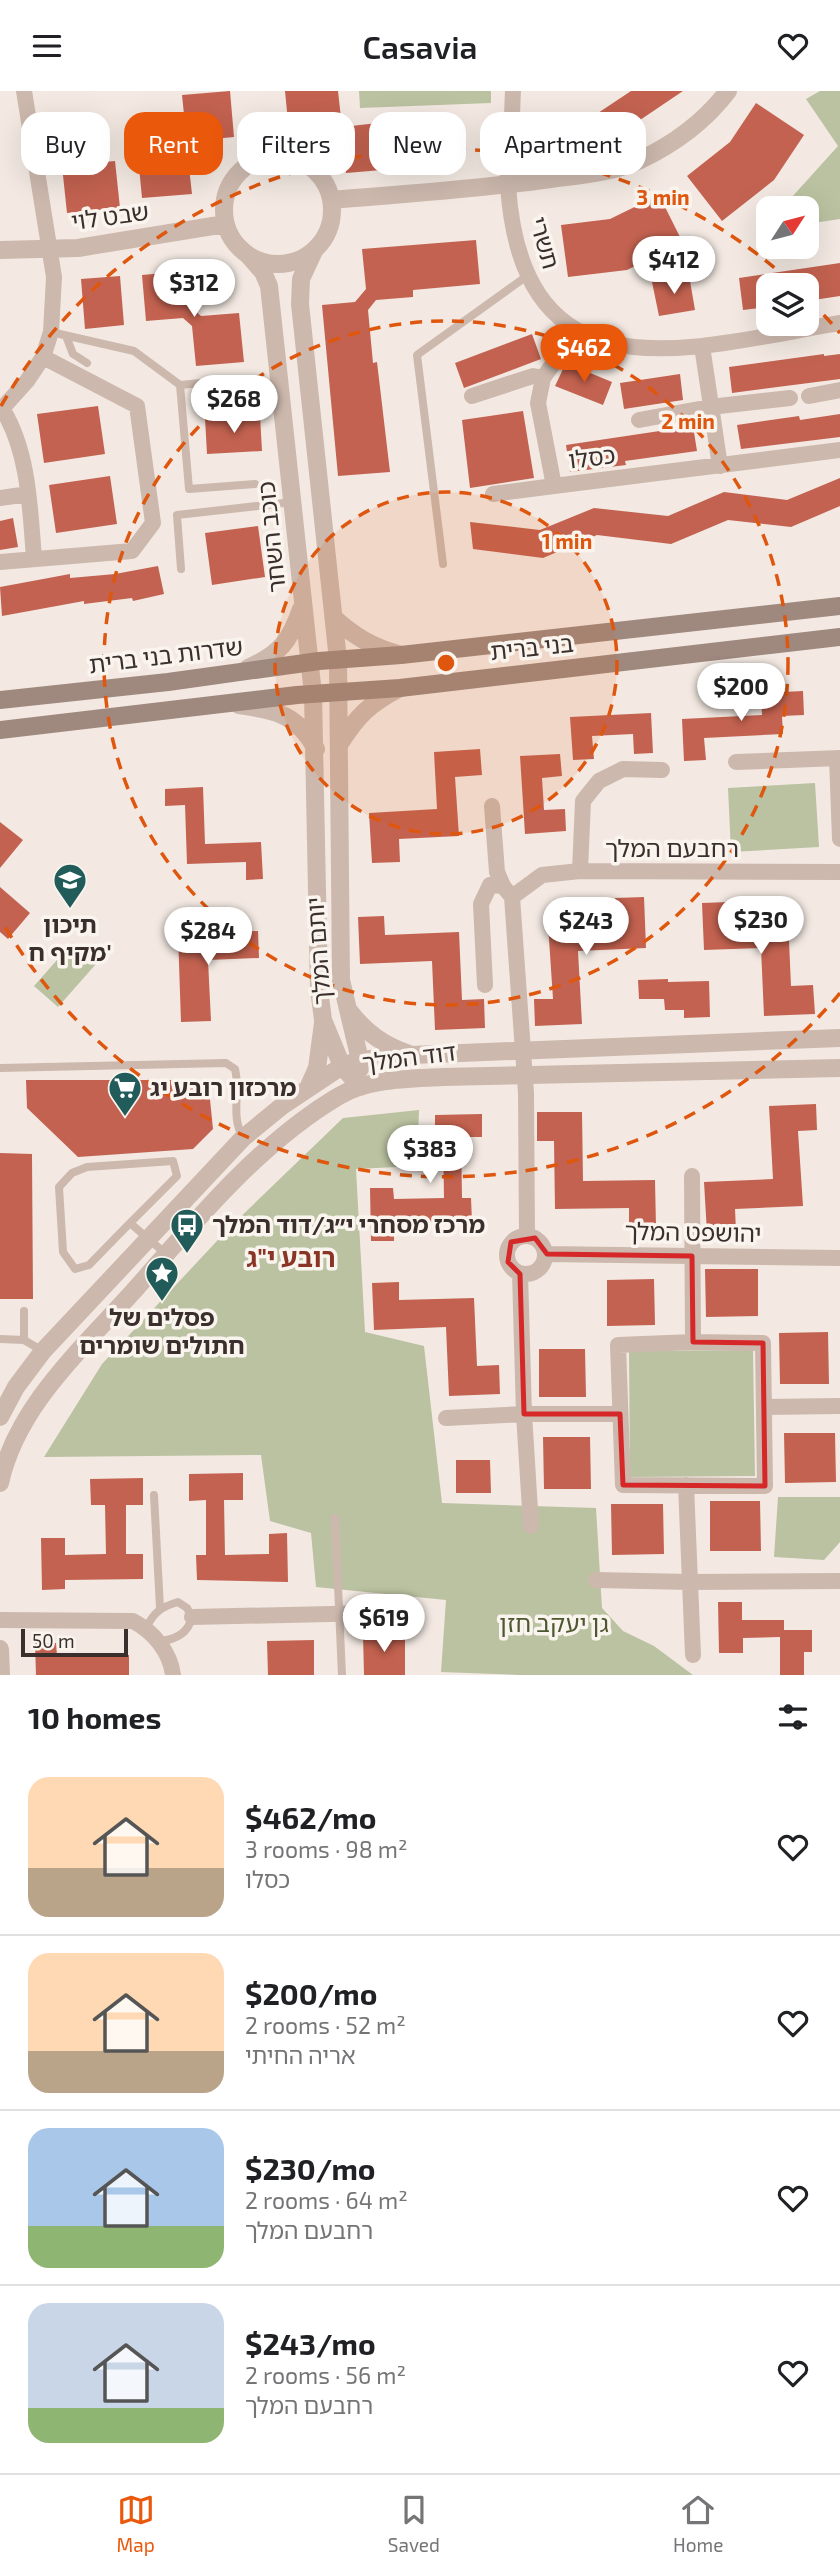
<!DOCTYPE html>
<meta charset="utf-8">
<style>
:root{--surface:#fff;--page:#f6f6f6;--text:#202124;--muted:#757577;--line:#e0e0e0;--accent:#ea580c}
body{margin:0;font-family:"Exo 2","Noto Sans Hebrew",sans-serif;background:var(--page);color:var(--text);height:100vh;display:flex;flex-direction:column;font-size:26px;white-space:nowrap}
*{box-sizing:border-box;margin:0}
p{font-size:23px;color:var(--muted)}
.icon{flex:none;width:38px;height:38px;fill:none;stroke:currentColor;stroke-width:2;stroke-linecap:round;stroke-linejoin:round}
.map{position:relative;height:1584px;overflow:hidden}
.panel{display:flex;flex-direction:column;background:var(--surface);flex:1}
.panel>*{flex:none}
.hud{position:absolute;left:21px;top:21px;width:798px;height:63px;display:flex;gap:14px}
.needle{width:46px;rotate:54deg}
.buttons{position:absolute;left:756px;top:105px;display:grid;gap:14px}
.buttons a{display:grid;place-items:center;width:63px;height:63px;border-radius:14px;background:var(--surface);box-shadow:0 7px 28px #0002;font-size:35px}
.scale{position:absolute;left:21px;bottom:18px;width:107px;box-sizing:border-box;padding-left:7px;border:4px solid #3a2f2c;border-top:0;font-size:19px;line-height:24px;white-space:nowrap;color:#3a2f2c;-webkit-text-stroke:5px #faf4ee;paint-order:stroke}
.price{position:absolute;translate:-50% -60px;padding:0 16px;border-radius:24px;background:#fff;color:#222;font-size:23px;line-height:46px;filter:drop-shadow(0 2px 4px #0008)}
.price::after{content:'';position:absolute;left:50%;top:42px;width:21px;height:16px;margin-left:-10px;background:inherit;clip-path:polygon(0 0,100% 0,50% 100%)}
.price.active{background:var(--accent);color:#fff}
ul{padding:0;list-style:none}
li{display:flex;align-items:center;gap:21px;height:175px;padding:0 28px}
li+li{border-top:2px solid var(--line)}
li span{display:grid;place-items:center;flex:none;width:196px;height:140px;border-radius:21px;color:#555}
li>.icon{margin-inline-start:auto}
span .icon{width:84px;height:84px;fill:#fffc;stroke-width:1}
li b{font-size:30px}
h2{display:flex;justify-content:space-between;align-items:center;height:84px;padding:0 28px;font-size:30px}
.chip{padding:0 24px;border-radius:21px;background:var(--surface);box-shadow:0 7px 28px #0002;font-size:24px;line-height:63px}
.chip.active{background:var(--accent);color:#fff}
header{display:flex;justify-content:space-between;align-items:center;height:91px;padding:0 28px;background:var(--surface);font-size:32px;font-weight:600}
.tab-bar{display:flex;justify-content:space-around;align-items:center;height:98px;border-top:2px solid var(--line);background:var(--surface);font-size:19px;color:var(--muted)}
.tab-bar a{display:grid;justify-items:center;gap:4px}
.tab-bar .active{color:var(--accent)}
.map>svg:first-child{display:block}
</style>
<header><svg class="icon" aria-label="menu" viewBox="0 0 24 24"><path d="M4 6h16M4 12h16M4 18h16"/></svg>Casavia<svg class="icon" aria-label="heart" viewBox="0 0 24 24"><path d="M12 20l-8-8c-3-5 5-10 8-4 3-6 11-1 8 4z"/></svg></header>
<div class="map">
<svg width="840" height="1584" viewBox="0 0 840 1584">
<rect width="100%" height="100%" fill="#f3e9e2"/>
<path fill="#bac2a1" d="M359 0H491V12L360 17Z
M820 0H840V128L807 133V117H782L838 55 806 8Z
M815 692 819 756 731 761 728 697Z
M72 852 96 873 58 916 34 895Z
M419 1019 417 1075 356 1078 365 1241 424 1255 442 1412 596 1417 602 1517 623 1540 654 1555 693 1584H520L441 1581 446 1509 316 1496 311 1442 270 1430 261 1364 44 1366 102 1273 230 1136 343 1027Z
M753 1259 755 1385 630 1386 629 1260Z
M778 1406H840V1451L824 1469 774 1466Z"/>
<path fill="#c36250" d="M230 0 234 46 203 49 188 67 192 103 142 107 137 55 179 51 186 43 182 4Z
M285 0H338L341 27 351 35 449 24 454 73 346 82 343 50 328 37 289 41Z
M631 0H683L606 52 541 67 534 38 595 24Z
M756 12 804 44 774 89 722 130 687 85 730 51Z
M115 70 120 117 67 122 62 75Z
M659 104 683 152 627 179 568 186 561 134 610 128Z
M476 149 480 193 413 199V206L376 209 368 219 373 272 377 271 390 381 338 385 322 214 355 211 366 198 362 158Z
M840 172V205L807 210V194H768V216L743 219 739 187Z
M187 180 191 216 201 225 239 222 244 271 196 275 192 235 183 227 146 230 142 184Z
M689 184 695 219 659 225 652 191Z
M120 185 124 234 85 238 81 188Z
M532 243 541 268 464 297 455 272Z
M824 263V265L840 263V288L732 302 729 276Z
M566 272 612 291 603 314 555 295Z
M680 283 683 309 624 318 620 292Z
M98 315 105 363 44 372 37 323Z
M523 320 534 387 470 397 462 329Z
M840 323V346L741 358 737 334 799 325 800 329Z
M260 324 262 360 207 363 205 327Z
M693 335 697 360 625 370 626 374 570 381 566 354Z
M110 385 117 433 56 442 49 394Z
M840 387V415L791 436 728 429 671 453 597 444 543 467 473 458 470 431 540 439 594 417 668 425 724 401 787 409Z
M13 427 18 456 0 459V430Z
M258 435 265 486 212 494 205 442Z
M158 475 164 503 133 510 132 507 84 513V510L2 525 0 496 70 483V487L115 483Z
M803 600 804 624 782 625 783 643 704 647 706 669 684 670 682 628 762 624 761 602Z
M651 622 653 662 634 663 633 643 592 645 594 668 573 669 570 626Z
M480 658 482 684 455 686 459 745 399 748 400 771 372 772 369 722 437 718 434 661Z
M560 663 562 685 542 687 544 719 565 718 566 740 525 743 520 665Z
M203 696 205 753 261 751 263 788 246 789V771L187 773 185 714 165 715V698Z
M0 731 23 749 0 777Z
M0 796 30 822 8 848 0 841Z
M644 806 646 857 578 860 582 933 535 935 534 908H553L548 833 616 830 615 807Z
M729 811V829L788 827 791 895 813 894 815 923 764 925 761 857 704 859 702 812Z
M384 825 385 844 459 841 462 909 484 908 485 937 435 939 432 870 360 873 358 826Z
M258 840 259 867 208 869 211 930 181 931 178 843Z
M668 888V891L709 890 710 926 684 927V919H665L664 908H639L638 889Z
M26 989H208L213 1038 193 1058 78 1066 27 1017Z
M816 1013 817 1039 798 1040 803 1115 735 1118 736 1140 707 1142 704 1091 773 1088 769 1015Z
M537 1021H582L583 1090 655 1089 656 1136H629V1117L555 1118 554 1050H537Z
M482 1023V1046H461L462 1107H471L472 1131 394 1132V1150H371L370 1097H393L394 1108 444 1107 443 1047H435V1024Z
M0 1062 32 1063 33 1208H0Z
M705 1178H758V1225L706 1226Z
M654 1188 655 1234 607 1235V1189Z
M399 1191V1209L474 1207 477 1275 499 1274 500 1303 449 1305 446 1236 374 1239 372 1192Z
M828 1241 829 1293H780L779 1242Z
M539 1258H585L586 1306H539Z
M784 1342H835L836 1391 785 1392Z
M543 1346H590L591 1398H544Z
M456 1369H490L491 1402H456Z
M243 1382V1409H224L225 1464 269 1463V1443L287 1442 288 1491 197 1489 196 1464H206V1409L189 1410V1383Z
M143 1387V1414H126V1463H143V1488L65 1489V1498L42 1499 41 1447H65V1464L106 1463 105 1414H91L90 1388Z
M710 1410H760L761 1460H710Z
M611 1413H663L664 1463 612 1464Z
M718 1511H742V1529H784V1539H812V1561H804V1584H780V1546L743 1547V1562H719Z
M405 1542V1584H364L363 1543Z
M314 1549V1584H268L267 1550Z
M35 1552H56L57 1565 129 1564V1584H36Z"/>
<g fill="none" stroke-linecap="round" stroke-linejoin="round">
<path stroke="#ccb8ad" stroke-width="8" d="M51 241 134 260 180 294 189 398 255 393
M66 245 73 263 87 272
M180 294 233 289
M443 473 417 264 527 185
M181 478 177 424 293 411
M0 977 226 972 235 978C241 1002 230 1024 243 1047
M130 1132 177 1085 173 1070 87 1076 72 1082 59 1096 63 1161 75 1178 89 1174 130 1132 166 1163
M0 1248 24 1249 43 1260
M24 1249V1220
M154 1404 160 1517
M335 1427 342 1584
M146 1537C154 1521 161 1516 178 1511L187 1517 192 1526C188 1543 175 1549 159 1550"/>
<path stroke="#ccb8ad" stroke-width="16" d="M513 0C512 18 512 35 511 53 510 67 507 82 508 95 523 313 690 257 840 232
M576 241 543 287 538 312 554 395 840 359
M702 255 720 375
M472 305 533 285 543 287
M809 305 840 299
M3 319C29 362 30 418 34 467
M0 320 27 290 43 266 51 241 54 186 24 0
M639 329 710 316 790 307
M493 403 554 395
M0 407 28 403
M0 471 132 460 153 432 137 315 43 266
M837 667 840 748
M736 671 840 667
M492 715 497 781 503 795
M580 780 583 710 599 690 623 678 662 679
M485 894 481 813 490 794 503 795 512 806
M692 1085 693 1251
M527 1145 526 1002 512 806 542 784 580 780 840 781
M507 1164a19 19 0 1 1 38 0a19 19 0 1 1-38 0Z
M545 1163 840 1167
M520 1182 524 1323 531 1435
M693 1251 763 1252 765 1395 623 1394 618 1254Z
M764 1316 840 1315
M446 1327 524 1323H620
M686 1394 693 1564
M596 1489 690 1491 840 1490
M192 1526 374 1522
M0 1529 133 1530C154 1541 170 1561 173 1584"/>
<path stroke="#ccb8ad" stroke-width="18" d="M224 119a54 54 0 1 1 108 0a54 54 0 1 1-108 0Z
M331 109C405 103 478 98 551 88 580 84 612 82 640 69 674 53 705 30 728 0
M0 159 78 157 225 133
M314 160 301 188 300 213 338 569 341 889 360 969V978
M249 165 263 181 269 195 313 603 319 898 323 929 342 975 360 996
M334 527C354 545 372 556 398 563
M248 577C280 563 290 550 301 518
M239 614C276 620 296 622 316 658
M339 654C357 625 369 613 400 597
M350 921C366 942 384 954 409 963
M309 995 317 977 323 932
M0 1326 16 1296 43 1260 243 1047 282 1015 342 975 360 969 412 964 840 947
M0 1392C17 1313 87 1253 139 1194 198 1127 261 1051 339 1005 369 987 410 988 443 986L840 977
M0 1558 1 1584"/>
<path stroke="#9f887e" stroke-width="18" d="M0 609 168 591 319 570 401 564 840 515
M0 639 297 604 400 597 840 546"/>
</g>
<path fill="none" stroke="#d62828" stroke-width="5" stroke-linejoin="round" d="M535 1147 547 1163 692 1165 693 1251 763 1252 765 1395 623 1394 620 1323H524L520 1183 508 1171 511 1151Z"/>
<circle cx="446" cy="572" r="171" fill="#df570e" fill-opacity=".12"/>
<g fill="none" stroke="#df570e" stroke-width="3.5" stroke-dasharray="12 9">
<circle cx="446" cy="572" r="171"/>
<circle cx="446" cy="572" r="342"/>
<path d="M840 902A514 514 0 0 1 1 829M1 315A514 514 0 0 1 793 193M809 209A514 514 0 0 1 840 242"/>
</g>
<defs>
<symbol id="school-pin" viewBox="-11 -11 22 30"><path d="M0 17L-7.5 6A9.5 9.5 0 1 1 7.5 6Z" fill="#215b5a" stroke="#faf4ee"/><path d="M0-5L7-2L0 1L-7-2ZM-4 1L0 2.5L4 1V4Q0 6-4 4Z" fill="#fff"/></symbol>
<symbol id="supermarket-pin" viewBox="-11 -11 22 30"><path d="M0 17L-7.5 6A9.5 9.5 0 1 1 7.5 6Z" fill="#215b5a" stroke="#faf4ee"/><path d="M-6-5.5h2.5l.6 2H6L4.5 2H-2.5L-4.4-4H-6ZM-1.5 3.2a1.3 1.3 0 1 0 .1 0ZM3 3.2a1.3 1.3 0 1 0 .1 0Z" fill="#fff"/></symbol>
<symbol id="bus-pin" viewBox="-11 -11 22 30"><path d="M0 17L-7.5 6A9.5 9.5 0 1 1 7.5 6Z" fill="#215b5a" stroke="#faf4ee"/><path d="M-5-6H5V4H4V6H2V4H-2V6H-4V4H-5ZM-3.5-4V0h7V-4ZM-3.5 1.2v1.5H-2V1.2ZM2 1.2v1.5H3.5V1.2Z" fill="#fff"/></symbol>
<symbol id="sight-pin" viewBox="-11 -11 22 30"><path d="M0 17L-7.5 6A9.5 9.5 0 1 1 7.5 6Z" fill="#215b5a" stroke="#faf4ee"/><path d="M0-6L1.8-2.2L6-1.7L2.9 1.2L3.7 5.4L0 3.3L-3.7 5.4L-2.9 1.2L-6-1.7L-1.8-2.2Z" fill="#fff"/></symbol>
</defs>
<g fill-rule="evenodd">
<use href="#school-pin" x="51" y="770" width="38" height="52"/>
<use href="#supermarket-pin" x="106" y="978" width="38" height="52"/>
<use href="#bus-pin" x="168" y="1115" width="38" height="52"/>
<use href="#sight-pin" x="143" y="1163" width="38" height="52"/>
</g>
<g text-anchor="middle" stroke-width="7" stroke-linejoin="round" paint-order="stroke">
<g font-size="24" fill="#3a2f2c" stroke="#faf4ee">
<text transform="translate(110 126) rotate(-8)" y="8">שבט לוי</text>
<text transform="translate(544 152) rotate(74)" y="8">תשרי</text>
<text transform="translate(592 367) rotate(-7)" y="8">כסלו</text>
<text transform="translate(272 446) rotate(-96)" y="8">כוכב השחר</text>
<text transform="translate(532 557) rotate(-6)" y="8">בני ברית</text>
<text transform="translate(166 565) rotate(-7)" y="8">שדרות בני ברית</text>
<text x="672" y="766">רחבעם המלך</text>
<text transform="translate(319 860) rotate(-94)" y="8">יותם המלך</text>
<text transform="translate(409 967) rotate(-7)" y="8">דוד המלך</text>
<text transform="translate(693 1142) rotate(1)" y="8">יהושפט המלך</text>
</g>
<g font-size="24" font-weight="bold" fill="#3a2f2c" stroke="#faf4ee">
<text x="70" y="842">תיכון<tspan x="70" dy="28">מקיף ח'</tspan></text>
<text x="150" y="1005" text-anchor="start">מרכזון רובע יג</text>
<text x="212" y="1142" text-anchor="start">מרכז מסחרי י״ג/דוד המלך</text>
<text x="162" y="1235">פסלים של<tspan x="162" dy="28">חתולים שומרים</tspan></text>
</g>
<g font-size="24" fill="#4d5830" stroke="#faf4ee">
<text x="554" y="1541">גן יעקב חזן</text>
</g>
<g font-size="26" font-weight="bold" fill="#883526" stroke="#faf4ee">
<text x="291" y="1176">רובע י"ג</text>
</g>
</g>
<circle cx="446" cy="572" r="10" fill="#df570e" stroke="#faf4ee" stroke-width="3.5"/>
<g font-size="21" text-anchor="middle" font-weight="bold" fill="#df570e" stroke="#faf4ee" stroke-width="7" stroke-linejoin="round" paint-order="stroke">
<text x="663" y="114">3 min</text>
<text x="688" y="338">2 min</text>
<text x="567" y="458">1 min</text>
</g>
</svg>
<div class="buttons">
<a><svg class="needle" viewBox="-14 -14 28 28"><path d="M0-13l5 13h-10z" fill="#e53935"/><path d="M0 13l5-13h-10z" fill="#757577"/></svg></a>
<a><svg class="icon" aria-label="layers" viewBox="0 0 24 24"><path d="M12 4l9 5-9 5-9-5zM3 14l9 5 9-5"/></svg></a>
</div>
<div class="scale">50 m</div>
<b class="price" style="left:674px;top:205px">$412</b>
<b class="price" style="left:194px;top:228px">$312</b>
<b class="price active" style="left:584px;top:293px">$462</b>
<b class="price" style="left:234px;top:344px">$268</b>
<b class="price" style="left:741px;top:632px">$200</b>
<b class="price" style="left:761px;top:865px">$230</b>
<b class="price" style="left:586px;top:866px">$243</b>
<b class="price" style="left:208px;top:876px">$284</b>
<b class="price" style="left:430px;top:1094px">$383</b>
<b class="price" style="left:384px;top:1563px">$619</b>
<div class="hud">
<a class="chip">Buy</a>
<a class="chip active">Rent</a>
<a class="chip">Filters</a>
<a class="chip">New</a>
<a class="chip">Apartment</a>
</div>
</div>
<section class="panel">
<h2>10 homes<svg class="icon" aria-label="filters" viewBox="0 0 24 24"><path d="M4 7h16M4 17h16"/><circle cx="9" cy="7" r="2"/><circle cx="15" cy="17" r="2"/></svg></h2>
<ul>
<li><span style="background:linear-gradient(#ffd9b3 65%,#b9a48a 0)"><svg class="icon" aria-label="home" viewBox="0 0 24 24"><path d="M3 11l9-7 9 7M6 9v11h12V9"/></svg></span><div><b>$462/mo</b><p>3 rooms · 98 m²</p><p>כסלו</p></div><svg class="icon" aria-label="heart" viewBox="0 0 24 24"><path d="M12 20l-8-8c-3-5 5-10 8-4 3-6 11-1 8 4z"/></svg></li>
<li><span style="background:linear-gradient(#ffd9b3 70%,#b9a48a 0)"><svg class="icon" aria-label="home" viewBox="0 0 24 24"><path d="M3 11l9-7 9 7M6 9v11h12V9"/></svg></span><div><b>$200/mo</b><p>2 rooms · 52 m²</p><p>אריה החיתי</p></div><svg class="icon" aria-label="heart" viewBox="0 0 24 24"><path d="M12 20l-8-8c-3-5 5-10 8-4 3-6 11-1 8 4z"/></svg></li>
<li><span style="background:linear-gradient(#a9c7e8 70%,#8fb573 0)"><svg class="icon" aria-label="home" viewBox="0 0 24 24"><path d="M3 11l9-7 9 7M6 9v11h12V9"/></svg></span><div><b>$230/mo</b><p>2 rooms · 64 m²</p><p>רחבעם המלך</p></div><svg class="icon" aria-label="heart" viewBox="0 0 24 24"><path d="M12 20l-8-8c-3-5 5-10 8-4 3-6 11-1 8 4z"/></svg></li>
<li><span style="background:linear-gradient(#c9d6e8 75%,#8fb573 0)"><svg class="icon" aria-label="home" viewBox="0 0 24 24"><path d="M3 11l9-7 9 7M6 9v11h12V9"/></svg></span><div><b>$243/mo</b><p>2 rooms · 56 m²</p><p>רחבעם המלך</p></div><svg class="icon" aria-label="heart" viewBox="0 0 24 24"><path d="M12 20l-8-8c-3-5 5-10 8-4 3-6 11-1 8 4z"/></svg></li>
</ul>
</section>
<nav class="tab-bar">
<a class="active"><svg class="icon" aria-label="map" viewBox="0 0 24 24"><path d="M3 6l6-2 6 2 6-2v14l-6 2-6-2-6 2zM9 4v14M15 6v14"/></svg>Map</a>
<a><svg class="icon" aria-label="saved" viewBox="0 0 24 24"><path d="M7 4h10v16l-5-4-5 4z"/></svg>Saved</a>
<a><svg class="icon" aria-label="home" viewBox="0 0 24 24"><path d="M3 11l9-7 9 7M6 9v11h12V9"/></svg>Home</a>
</nav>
